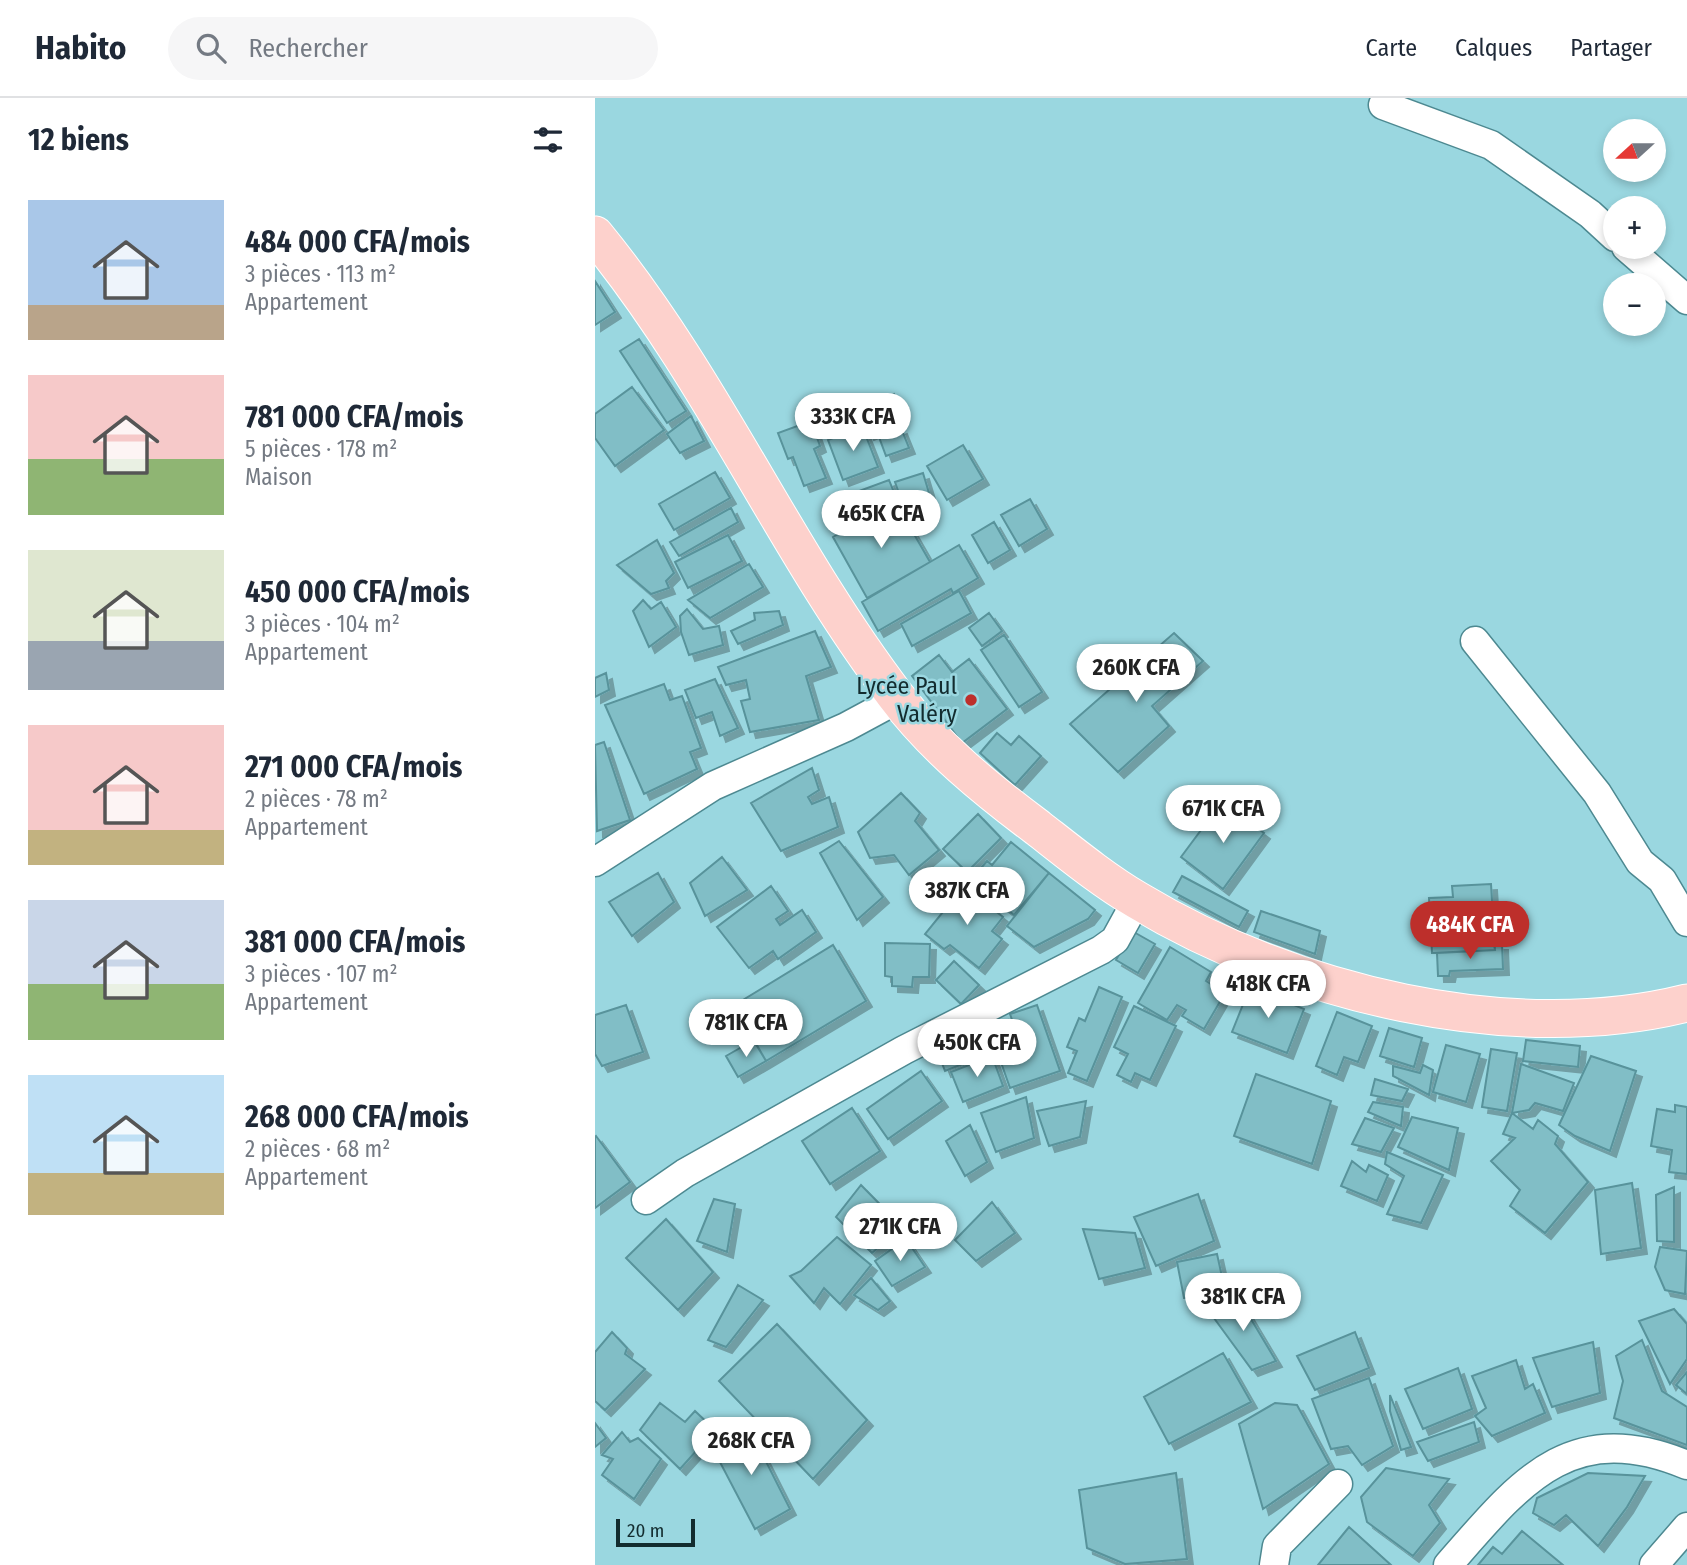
<!DOCTYPE html>
<html lang="fr">
<meta charset="utf-8">
<style>
:root{--surface:#fff;--page:#f6f6f7;--text:#1f2937;--muted:#747a83;--line:#e0e1e3;--accent:#bd2f2b}
body{margin:0;font-family:"Fira Sans Condensed",sans-serif;background:var(--page);color:var(--text);height:100vh;display:flex;flex-direction:column;font-size:26px;white-space:nowrap}
*{box-sizing:border-box;margin:0}
p{font-size:23px;color:var(--muted)}
.icon{flex:none;width:38px;height:38px;fill:none;stroke:currentColor;stroke-width:2;stroke-linecap:round;stroke-linejoin:round}
.map{position:relative;flex:1;overflow:hidden}
.side{display:flex;flex-direction:column;background:var(--surface);width:595px}
.side>*{flex:none}
.needle{width:46px;rotate:249deg}
.buttons{position:absolute;left:1008px;top:21px;display:grid;gap:14px}
.buttons a{display:grid;place-items:center;width:63px;height:63px;border-radius:50%;background:var(--surface);box-shadow:0 4px 10px #0003;font-size:35px}
.scale{position:absolute;left:21px;bottom:18px;width:79px;box-sizing:border-box;padding-left:7px;border:4px solid #132c2f;border-top:0;font-size:19px;line-height:24px;white-space:nowrap;color:#132c2f;-webkit-text-stroke:5px #9ad7e0;paint-order:stroke}
.price{position:absolute;translate:-50% -60px;padding:0 16px;border-radius:24px;background:#fff;color:#222;font-size:23px;line-height:46px;filter:drop-shadow(0 2px 4px #0008)}
.price::after{content:'';position:absolute;left:50%;top:42px;width:21px;height:16px;margin-left:-10px;background:inherit;clip-path:polygon(0 0,100% 0,50% 100%)}
.price.selected{background:var(--accent);color:#fff}
ul{padding:0;list-style:none}
li{display:flex;align-items:center;gap:21px;height:175px;padding:0 28px}
li span{display:grid;place-items:center;flex:none;width:196px;height:140px;border-radius:0px;color:#555}
li>.icon{margin-inline-start:auto}
span .icon{width:84px;height:84px;fill:#fffc;stroke-width:1}
li b{font-size:30px}
h2{display:flex;justify-content:space-between;align-items:center;height:84px;padding:0 28px;font-size:30px}
header{display:flex;align-items:center;gap:42px;box-sizing:border-box;height:98px;padding:0 35px;background:var(--surface);border-bottom:2px solid var(--line)}
header strong{font-size:33px}
nav{display:flex;gap:38px;margin-inline-start:auto;font-size:24px}
.search{width:490px;height:63px;background:var(--page);display:flex;align-items:center;gap:18px;box-sizing:border-box;padding:0 24px;border-radius:38px;color:var(--muted);font-size:26px}
main{display:flex;flex:1;min-height:0}
.map>svg:first-child{display:block}
</style>
<header>
<strong>Habito</strong>
<div class="search"><svg class="icon" aria-label="search" viewBox="0 0 24 24"><circle cx="10" cy="10" r="6"/><path d="M15 15l6 6"/></svg>Rechercher</div>
<nav><a>Carte</a><a>Calques</a><a>Partager</a></nav>
</header>
<main>
<section class="side">
<h2>12 biens<svg class="icon" aria-label="filters" viewBox="0 0 24 24"><path d="M4 7h16M4 17h16"/><circle cx="9" cy="7" r="2"/><circle cx="15" cy="17" r="2"/></svg></h2>
<ul>
<li><span style="background:linear-gradient(#a9c7e8 75%,#b9a48a 0)"><svg class="icon" aria-label="home" viewBox="0 0 24 24"><path d="M3 11l9-7 9 7M6 9v11h12V9"/></svg></span><div><b>484 000 CFA/mois</b><p>3 pièces · 113 m²</p><p>Appartement</p></div></li>
<li><span style="background:linear-gradient(#f6c9c9 60%,#8fb573 0)"><svg class="icon" aria-label="home" viewBox="0 0 24 24"><path d="M3 11l9-7 9 7M6 9v11h12V9"/></svg></span><div><b>781 000 CFA/mois</b><p>5 pièces · 178 m²</p><p>Maison</p></div></li>
<li><span style="background:linear-gradient(#dfe7d0 65%,#9aa5b1 0)"><svg class="icon" aria-label="home" viewBox="0 0 24 24"><path d="M3 11l9-7 9 7M6 9v11h12V9"/></svg></span><div><b>450 000 CFA/mois</b><p>3 pièces · 104 m²</p><p>Appartement</p></div></li>
<li><span style="background:linear-gradient(#f6c9c9 75%,#c2b280 0)"><svg class="icon" aria-label="home" viewBox="0 0 24 24"><path d="M3 11l9-7 9 7M6 9v11h12V9"/></svg></span><div><b>271 000 CFA/mois</b><p>2 pièces · 78 m²</p><p>Appartement</p></div></li>
<li><span style="background:linear-gradient(#c9d6e8 60%,#8fb573 0)"><svg class="icon" aria-label="home" viewBox="0 0 24 24"><path d="M3 11l9-7 9 7M6 9v11h12V9"/></svg></span><div><b>381 000 CFA/mois</b><p>3 pièces · 107 m²</p><p>Appartement</p></div></li>
<li><span style="background:linear-gradient(#bfe0f5 70%,#c2b280 0)"><svg class="icon" aria-label="home" viewBox="0 0 24 24"><path d="M3 11l9-7 9 7M6 9v11h12V9"/></svg></span><div><b>268 000 CFA/mois</b><p>2 pièces · 68 m²</p><p>Appartement</p></div></li>
</ul>
</section>
<div class="map">
<svg width="1092" height="1467" viewBox="0 0 1092 1467">
<defs>
<filter id="shadow"><feDropShadow dx="6" dy="6" stdDeviation="0" flood-color="#0004"/></filter>
</defs>
<rect width="100%" height="100%" fill="#9ad7e0"/>
<path fill="#81bec6" stroke="#58939b" stroke-width="2" filter="url(#shadow)" d="M0 183 20 214 0 227Z
M44 241 91 313 72 325 25 253Z
M37 289 69 332 20 368 0 340V316Z
M299 296 306 314 300 316 304 324 273 336 263 310Z
M96 318 109 343 85 355 72 336Z
M216 323 225 348 219 351 231 380 209 388 198 359 193 361 183 335Z
M267 328 283 369 248 382 233 342Z
M306 330 314 350 291 358 284 339Z
M368 347 388 381 352 402 332 368Z
M120 374 135 400 79 432 64 406Z
M328 375 334 395 307 404 300 384Z
M294 382 300 397 271 409 264 393Z
M435 401 452 431 424 448 406 417Z
M300 403 335 464 272 500 238 439Z
M136 410 143 424 84 458 75 444Z
M399 424 415 452 393 465 377 437Z
M133 437 147 463 93 490 80 464Z
M62 442 79 475 71 483 74 490 56 496 22 467Z
M364 447 383 480 358 495 356 491 283 533 267 504Z
M154 466 168 489 115 520 93 502Z
M364 493 376 515 317 548 306 526Z
M48 502 56 511 66 504 81 529 54 549 38 513Z
M92 511 108 531 124 528 128 547 94 557 86 534 85 518Z
M184 513 188 527 143 546 136 533 160 522 159 515Z
M394 515 407 533 387 548 374 530Z
M220 533 236 569 211 578 224 622 155 634 146 603 155 601 151 582 131 587 123 569Z
M579 535 608 563 557 608 574 628 523 674 475 626Z
M409 537 447 594 424 609 386 552Z
M344 557 357 574 374 561 412 611 367 645 317 578Z
M11 575 14 592 0 599V580Z
M120 581 143 630 125 638 117 614 101 620 90 592Z
M69 586 75 602 87 598 106 650 95 654 102 671 49 696 10 607Z
M402 635 416 647 424 638 446 658 420 687 385 655Z
M9 644 35 722 2 733 0 647Z
M217 670 224 692 213 699 217 706 234 699 243 729 186 753 156 705Z
M306 695 325 715 320 723 344 752 314 777 299 757 275 760 263 734Z
M627 704 669 735 628 791 586 759Z
M383 716 406 740 372 774 348 751Z
M244 743 288 799 262 822 225 755Z
M416 744 454 775 419 817 376 782 392 763 397 767Z
M127 759 152 792 110 818 95 785Z
M63 775 79 804 37 838 14 804Z
M454 775 500 812 493 821 439 849 412 828Z
M587 778 653 813 644 829 578 794Z
M896 786 900 852 837 855 834 800 858 799 857 788Z
M176 788 193 813 181 821 185 827 207 812 221 834 183 861 178 853 154 870 122 829Z
M369 788 408 819 397 833 407 841 384 870 355 847 349 851 330 836Z
M666 813 725 833 720 856 659 834Z
M537 833 560 846 543 875 521 862Z
M290 845 335 846 334 879H318L317 889 297 888V879L290 878Z
M899 846H907L908 871 855 873 854 878H843L842 855 900 852Z
M238 847 271 903 171 963 138 908Z
M575 849 616 874 611 883 630 895 609 931 587 918 591 912 582 907 572 922 543 905Z
M359 863 384 887 366 906 341 882Z
M504 889 527 899 492 983 473 975 482 953 472 949 484 920 490 923Z
M655 889 709 911 692 955 637 934Z
M31 907 48 954 7 968 0 956V917Z
M442 907 465 973 415 990 401 950 424 942 415 916Z
M539 908 581 928 555 982 540 975 536 984 522 977 533 956 519 949Z
M121 910 132 931 116 939 106 918Z
M742 914 777 928 763 964 749 959 742 977 721 968Z
M413 922 418 937 402 943 396 928Z
M794 930 827 940 819 969 785 958Z
M390 933 398 954 350 973 342 952Z
M159 942 171 963 143 979 131 958Z
M931 942 985 948 983 969 928 963Z
M851 947 885 956 871 1004 838 994Z
M896 951 922 955 912 1013 887 1009Z
M397 958 408 988 368 1004 356 974Z
M996 958 1041 973 1015 1053 980 1038 964 1027Z
M926 966 979 985 968 1013 940 1005 934 1012 917 1015Z
M828 967 838 972 834 997 798 978V968L825 975Z
M326 973 347 1003 293 1041 272 1011Z
M661 976 736 1003 717 1066 639 1038Z
M780 981 813 991 807 1003 776 997Z
M431 999 439 1040 401 1054 386 1015Z
M491 1003 485 1039 454 1048 442 1013Z
M778 1004 808 1009 806 1028 773 1014Z
M1080 1007 1092 1009V1076L1074 1074 1077 1052 1056 1048 1062 1011 1080 1014Z
M257 1010 285 1053 235 1086 207 1043Z
M917 1015 938 1031 943 1022 963 1038 960 1046 993 1084 950 1135 915 1108 925 1092 896 1063 920 1040 908 1036Z
M817 1019 863 1030 854 1072 803 1049Z
M770 1020 799 1030 786 1054 757 1046Z
M375 1027 392 1064 370 1078 351 1043Z
M1 1038 35 1084 0 1110V1039Z
M792 1054 848 1077 826 1125 792 1116 809 1078 790 1066Z
M757 1063 771 1074 774 1067 793 1077 782 1103 746 1088Z
M1037 1085 1046 1150 1006 1156 1000 1092Z
M266 1087 307 1129 277 1155 241 1119Z
M1079 1089V1144L1062 1143 1061 1097Z
M603 1096 619 1143 561 1168 539 1119Z
M119 1101 140 1106 132 1154 102 1143Z
M397 1104 420 1135 381 1163 360 1142Z
M71 1121 118 1174 83 1212 31 1160Z
M488 1131 540 1135 550 1170 504 1181Z
M242 1139 276 1167 245 1206 229 1190 219 1205 195 1178 206 1173Z
M311 1141 330 1169 297 1188 280 1163Z
M1065 1149 1092 1153 1090 1196 1070 1192 1060 1169Z
M622 1156 631 1197 589 1200 582 1164Z
M276 1180 295 1203 283 1212 259 1197Z
M143 1187 168 1202 131 1249 113 1242Z
M641 1196 681 1263 657 1272 616 1216Z
M1079 1211 1092 1226V1261L1075 1286 1044 1223Z
M182 1226 272 1322 218 1381 124 1283Z
M17 1234 32 1250 30 1256 50 1271 10 1312 0 1303V1254Z
M760 1234 774 1270 720 1292 702 1258Z
M1047 1242 1067 1293 1092 1309V1347L1019 1320 1028 1283 1021 1258Z
M998 1244 1005 1295 957 1309 938 1260Z
M628 1255 656 1304 574 1346 549 1299Z
M921 1262 930 1291 938 1286 950 1315 897 1338 880 1318 891 1310 877 1278Z
M863 1270 877 1311 828 1331 810 1291Z
M1092 1274V1296L1081 1287Z
M774 1280 798 1348 767 1367 753 1348 736 1351 717 1301Z
M795 1297 816 1349 806 1352 795 1313Z
M65 1305 90 1324 100 1313 120 1332 85 1371 45 1332Z
M680 1305 702 1307 734 1366 668 1411 644 1326Z
M879 1324 884 1344 833 1363 822 1344Z
M0 1325 11 1340 0 1349Z
M153 1328 195 1411 160 1431 116 1347Z
M27 1334 35 1344 43 1340 66 1361 39 1401 7 1377 18 1361 7 1357Z
M791 1370 854 1381 834 1407 845 1425 818 1458 772 1424 766 1399Z
M581 1375 592 1461 530 1466 492 1450 484 1392Z
M993 1375 1050 1378 1032 1409 1003 1448 971 1417 959 1427 938 1415 942 1400Z
M754 1429 796 1467H723Z
M927 1433 968 1467H883L898 1449 907 1456Z"/>
<g fill="none" stroke-linecap="round" stroke-linejoin="round">
<defs>
<path id="minor" d="M788 7 896 47 995 116 1020 139
M1031 149 1092 202
M880 543 1002 695 1045 764 1067 782 1092 824
M0 764 118 688 251 629 303 601
M51 1102 90 1075 309 952 506 852 520 842 542 802
M679 1467 682 1448 743 1386
M853 1467C924 1386 974 1318 1092 1367
M1059 1467 1092 1429"/>
<path id="major" d="M0 137C118 281 189 451 300 597 339 649 392 692 443 730 475 755 508 782 542 802 696 895 916 949 1092 905"/>
</defs>
<use href="#minor" stroke="#4d8991" stroke-width="31"/>
<use href="#major" stroke="#fff" stroke-width="39"/>
<use href="#minor" stroke="#fff" stroke-width="28"/>
<use href="#major" stroke="#fdd1cc" stroke-width="37"/>
</g>
<circle fill="#bd2f2b" stroke="#9ad7e0" stroke-width="2.5" cx="376" cy="602" r="7"/>
<g text-anchor="middle" stroke-width="5" stroke-linejoin="round" paint-order="stroke">
<g font-size="24" fill="#132c2f" stroke="#9ad7e0" text-anchor="end">
<text x="362" y="596">Lycée Paul<tspan x="362" dy="28">Valéry</tspan></text>
</g>
</g>
</svg>
<div class="buttons">
<a><svg class="needle" viewBox="-14 -14 28 28"><path d="M0-13l5 13h-10z" fill="#e53935"/><path d="M0 13l5-13h-10z" fill="#747a83"/></svg></a>
<a>+</a>
<a>−</a>
</div>
<div class="scale">20 m</div>
<b class="price" style="left:258px;top:355px">333K CFA</b>
<b class="price" style="left:286px;top:452px">465K CFA</b>
<b class="price" style="left:541px;top:606px">260K CFA</b>
<b class="price" style="left:628px;top:747px">671K CFA</b>
<b class="price" style="left:372px;top:829px">387K CFA</b>
<b class="price selected" style="left:875px;top:863px">484K CFA</b>
<b class="price" style="left:673px;top:922px">418K CFA</b>
<b class="price" style="left:151px;top:961px">781K CFA</b>
<b class="price" style="left:382px;top:981px">450K CFA</b>
<b class="price" style="left:305px;top:1165px">271K CFA</b>
<b class="price" style="left:648px;top:1235px">381K CFA</b>
<b class="price" style="left:156px;top:1379px">268K CFA</b>
</div>
</main>
